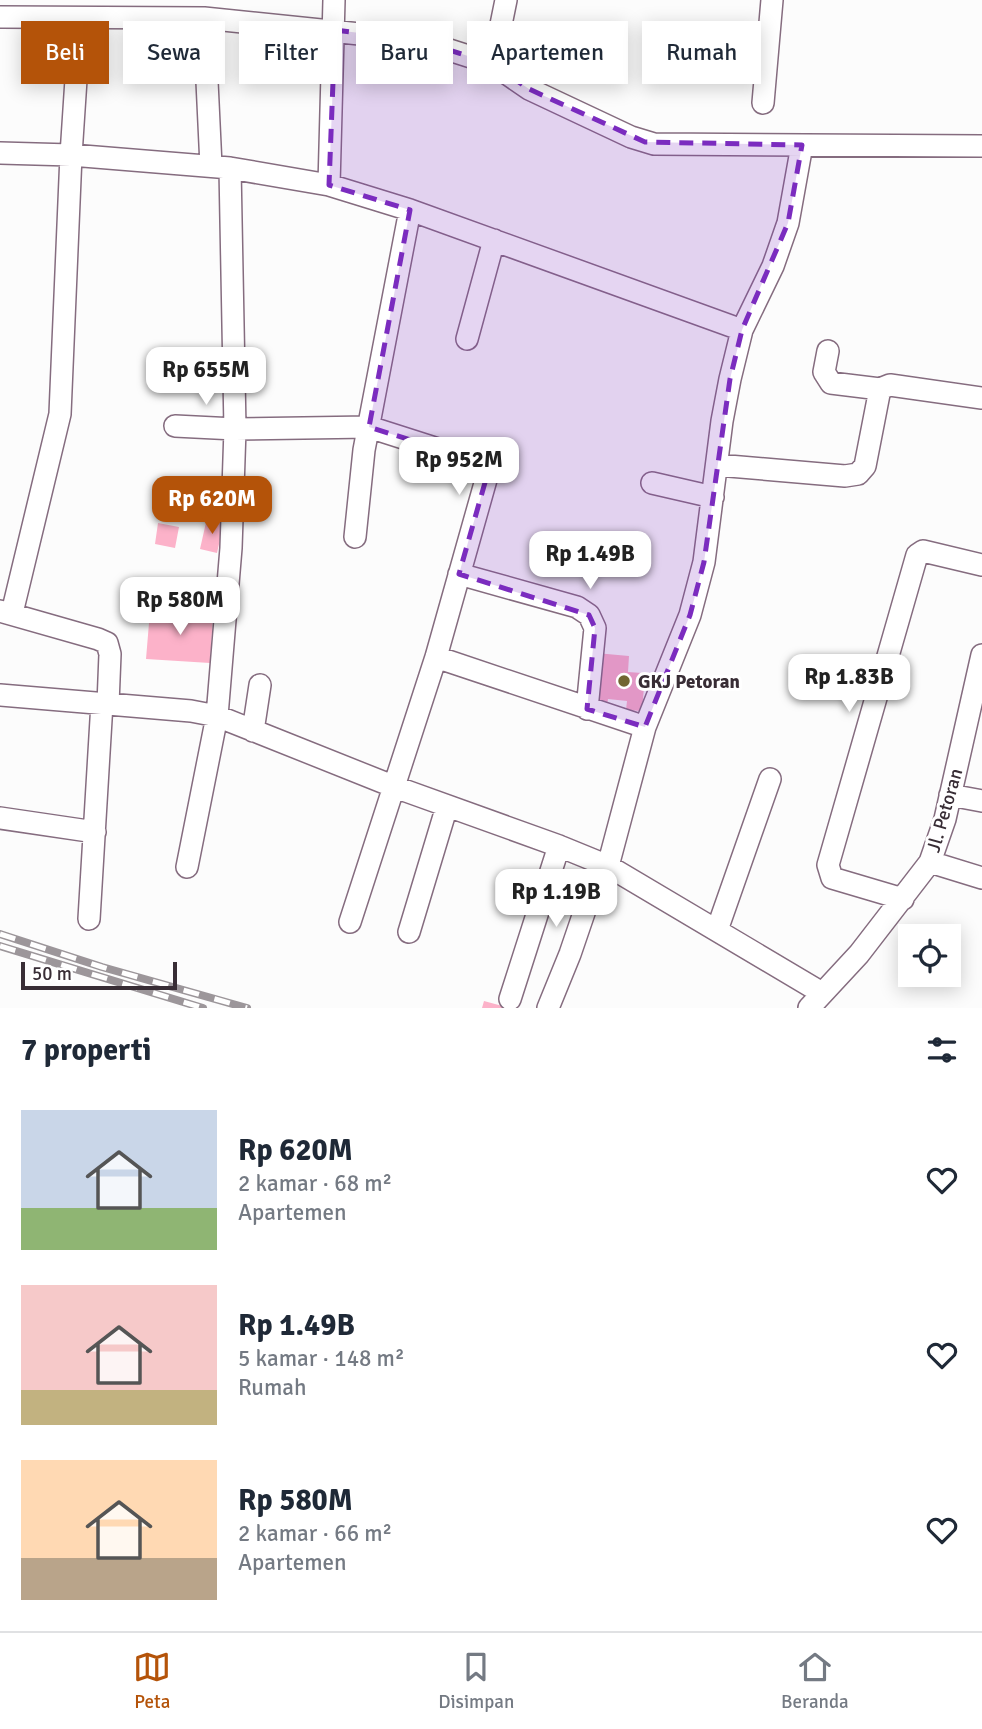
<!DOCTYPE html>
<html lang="id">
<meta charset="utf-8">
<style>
:root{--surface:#fff;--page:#f6f6f7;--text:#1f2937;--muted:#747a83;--line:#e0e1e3;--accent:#b45309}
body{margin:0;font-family:Signika,sans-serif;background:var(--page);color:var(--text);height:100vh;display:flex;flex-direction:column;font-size:26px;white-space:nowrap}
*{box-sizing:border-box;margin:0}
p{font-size:23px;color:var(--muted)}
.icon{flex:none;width:38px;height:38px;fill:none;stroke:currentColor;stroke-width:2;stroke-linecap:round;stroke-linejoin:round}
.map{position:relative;height:1008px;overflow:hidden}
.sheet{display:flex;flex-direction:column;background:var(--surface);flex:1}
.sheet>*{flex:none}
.hud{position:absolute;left:21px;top:21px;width:942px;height:63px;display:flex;gap:14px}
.controls{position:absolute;left:898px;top:924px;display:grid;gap:14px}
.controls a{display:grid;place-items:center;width:63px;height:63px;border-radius:0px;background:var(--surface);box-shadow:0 4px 18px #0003;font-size:35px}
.scale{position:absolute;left:21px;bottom:18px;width:156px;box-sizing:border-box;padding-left:7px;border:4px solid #382d35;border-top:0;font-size:19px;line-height:24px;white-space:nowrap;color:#382d35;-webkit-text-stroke:5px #fff;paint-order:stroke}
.price{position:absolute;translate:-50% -60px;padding:0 16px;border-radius:14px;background:#fff;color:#222;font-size:23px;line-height:46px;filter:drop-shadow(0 2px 4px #0008)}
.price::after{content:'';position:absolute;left:50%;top:42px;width:21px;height:16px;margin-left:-10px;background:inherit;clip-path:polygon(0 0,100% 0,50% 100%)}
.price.on{background:var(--accent);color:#fff}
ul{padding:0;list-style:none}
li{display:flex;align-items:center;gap:21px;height:175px;padding:0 21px}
li span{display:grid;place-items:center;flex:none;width:196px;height:140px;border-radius:0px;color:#555}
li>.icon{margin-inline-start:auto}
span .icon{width:84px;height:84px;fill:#fffc;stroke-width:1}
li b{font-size:30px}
h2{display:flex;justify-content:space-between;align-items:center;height:84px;padding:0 21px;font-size:30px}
.tag{padding:0 24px;border-radius:0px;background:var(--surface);box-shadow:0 4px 18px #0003;font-size:24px;line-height:63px}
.tag.on{background:var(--accent);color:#fff}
.tabs{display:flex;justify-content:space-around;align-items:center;height:98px;border-top:2px solid var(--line);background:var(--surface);font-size:19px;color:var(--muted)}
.tabs a{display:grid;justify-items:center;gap:4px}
.tabs .on{color:var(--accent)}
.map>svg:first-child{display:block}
</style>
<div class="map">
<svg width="982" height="1008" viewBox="0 0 982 1008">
<rect width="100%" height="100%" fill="#fcfcfc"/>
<path fill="#fcb2c9" d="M207 518 224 522 217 553 200 549Z
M158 523 179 527 175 548 155 544Z
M150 611 213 616 210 663 146 659Z
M596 653 629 656 628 672 656 674 655 688 644 687 642 711 626 710 627 701 608 699 607 705 597 704Z
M484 1001 506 1007V1008H482Z"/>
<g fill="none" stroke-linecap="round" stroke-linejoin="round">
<defs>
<path id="minor" d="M0 17 204 18 418 40 493 64 529 89 631 137 654 144 982 146
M204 18 211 166
M493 64 506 0
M763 103 772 0
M0 153 71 155 230 168
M329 185 410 210 742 330
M467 339 494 240
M828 351 824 372 831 383 880 389 890 385 982 398
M175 426 235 429 369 427 491 466
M717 465 845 476 858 474 865 466 880 389
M652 483 713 497
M355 537 364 450 410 210
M459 574 577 607 589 615 595 628 587 709
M0 611 98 639 107 643 110 654 108 704
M12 613 60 414 71 155 80 19
M436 657 645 727
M0 695 191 711 217 716 395 787 559 846 608 866 822 993
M253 731 260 685
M950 795 982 801
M0 818 95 832
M930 862 982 878
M608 866 645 727 690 615 704 562 722 421 730 379 742 330 773 266 788 223 802 145
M187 867 217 716 231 548 235 429 230 168 329 185 334 0
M903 899 832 878 828 865 917 555 923 551 982 565
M89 919 102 703
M350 922 436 657 489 469 491 466 504 461
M717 930 770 779
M409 932 447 806
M510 999 559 846
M548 1008 570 954 601 863
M809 1008 859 954 930 862 945 819 982 655"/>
</defs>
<use href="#minor" stroke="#856c7f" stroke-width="24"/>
<use href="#minor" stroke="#fff" stroke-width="21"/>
<defs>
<path id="rail" d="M0 934 102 967 247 1008
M0 946 203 1008"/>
</defs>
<use href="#rail" stroke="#9c969a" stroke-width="8"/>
<use href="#rail" stroke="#fff" stroke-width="5" stroke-dasharray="16" stroke-linecap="butt"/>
</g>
<path fill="#7b2cbf" fill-opacity="0.2" stroke="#7b2cbf" stroke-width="5" stroke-dasharray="14 9" stroke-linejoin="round" d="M335 30 418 40 493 64 529 89 645 142 802 145 788 223 742 330 730 379 704 562 690 615 645 727 587 709 595 628 589 615 459 574 490 465 369 427 410 210 329 185Z"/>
<circle fill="#716532" stroke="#fff" stroke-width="2.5" cx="624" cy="681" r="7"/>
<g text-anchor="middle" stroke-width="6" stroke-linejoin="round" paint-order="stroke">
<g font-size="19" font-weight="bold" fill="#382d35" stroke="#fff" text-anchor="start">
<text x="638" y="688">GKJ Petoran</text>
</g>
<g font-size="19" fill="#382d35" stroke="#fff">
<text transform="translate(944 810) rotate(-74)" y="7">Jl. Petoran</text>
</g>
</g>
</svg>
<div class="controls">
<a><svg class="icon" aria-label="locate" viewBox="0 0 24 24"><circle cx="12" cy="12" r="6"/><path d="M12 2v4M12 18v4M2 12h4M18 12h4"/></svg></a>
</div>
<div class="scale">50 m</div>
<b class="price" style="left:206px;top:407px">Rp 655M</b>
<b class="price" style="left:459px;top:497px">Rp 952M</b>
<b class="price on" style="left:212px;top:536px">Rp 620M</b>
<b class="price" style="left:590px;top:591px">Rp 1.49B</b>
<b class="price" style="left:180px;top:637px">Rp 580M</b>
<b class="price" style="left:849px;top:714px">Rp 1.83B</b>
<b class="price" style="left:556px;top:929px">Rp 1.19B</b>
<div class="hud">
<a class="tag on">Beli</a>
<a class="tag">Sewa</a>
<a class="tag">Filter</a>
<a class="tag">Baru</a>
<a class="tag">Apartemen</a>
<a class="tag">Rumah</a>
</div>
</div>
<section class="sheet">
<h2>7 properti<svg class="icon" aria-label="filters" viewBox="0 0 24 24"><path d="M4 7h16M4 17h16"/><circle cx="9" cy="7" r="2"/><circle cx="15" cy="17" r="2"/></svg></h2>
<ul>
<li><span style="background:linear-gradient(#c9d6e8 70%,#8fb573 0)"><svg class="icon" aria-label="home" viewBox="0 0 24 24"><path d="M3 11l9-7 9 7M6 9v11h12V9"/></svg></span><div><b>Rp 620M</b><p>2 kamar · 68 m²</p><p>Apartemen</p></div><svg class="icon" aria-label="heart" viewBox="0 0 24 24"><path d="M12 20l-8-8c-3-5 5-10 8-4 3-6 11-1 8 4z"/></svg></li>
<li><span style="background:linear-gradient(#f6c9c9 75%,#c2b280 0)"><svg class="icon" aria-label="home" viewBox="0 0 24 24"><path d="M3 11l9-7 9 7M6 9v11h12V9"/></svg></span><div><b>Rp 1.49B</b><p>5 kamar · 148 m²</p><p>Rumah</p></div><svg class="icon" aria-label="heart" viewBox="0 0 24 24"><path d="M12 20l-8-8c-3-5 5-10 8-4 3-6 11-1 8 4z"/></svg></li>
<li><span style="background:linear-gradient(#ffd9b3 70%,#b9a48a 0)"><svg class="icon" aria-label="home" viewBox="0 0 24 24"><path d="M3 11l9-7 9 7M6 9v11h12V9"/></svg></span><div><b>Rp 580M</b><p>2 kamar · 66 m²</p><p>Apartemen</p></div><svg class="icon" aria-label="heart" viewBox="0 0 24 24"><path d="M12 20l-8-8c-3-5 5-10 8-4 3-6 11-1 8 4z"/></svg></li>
</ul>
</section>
<nav class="tabs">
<a class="on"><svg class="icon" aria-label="map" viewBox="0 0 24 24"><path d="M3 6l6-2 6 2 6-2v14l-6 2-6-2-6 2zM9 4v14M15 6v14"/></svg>Peta</a>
<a><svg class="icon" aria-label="saved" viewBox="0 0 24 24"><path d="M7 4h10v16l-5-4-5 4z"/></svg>Disimpan</a>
<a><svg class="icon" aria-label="home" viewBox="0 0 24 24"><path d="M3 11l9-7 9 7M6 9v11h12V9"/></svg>Beranda</a>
</nav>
